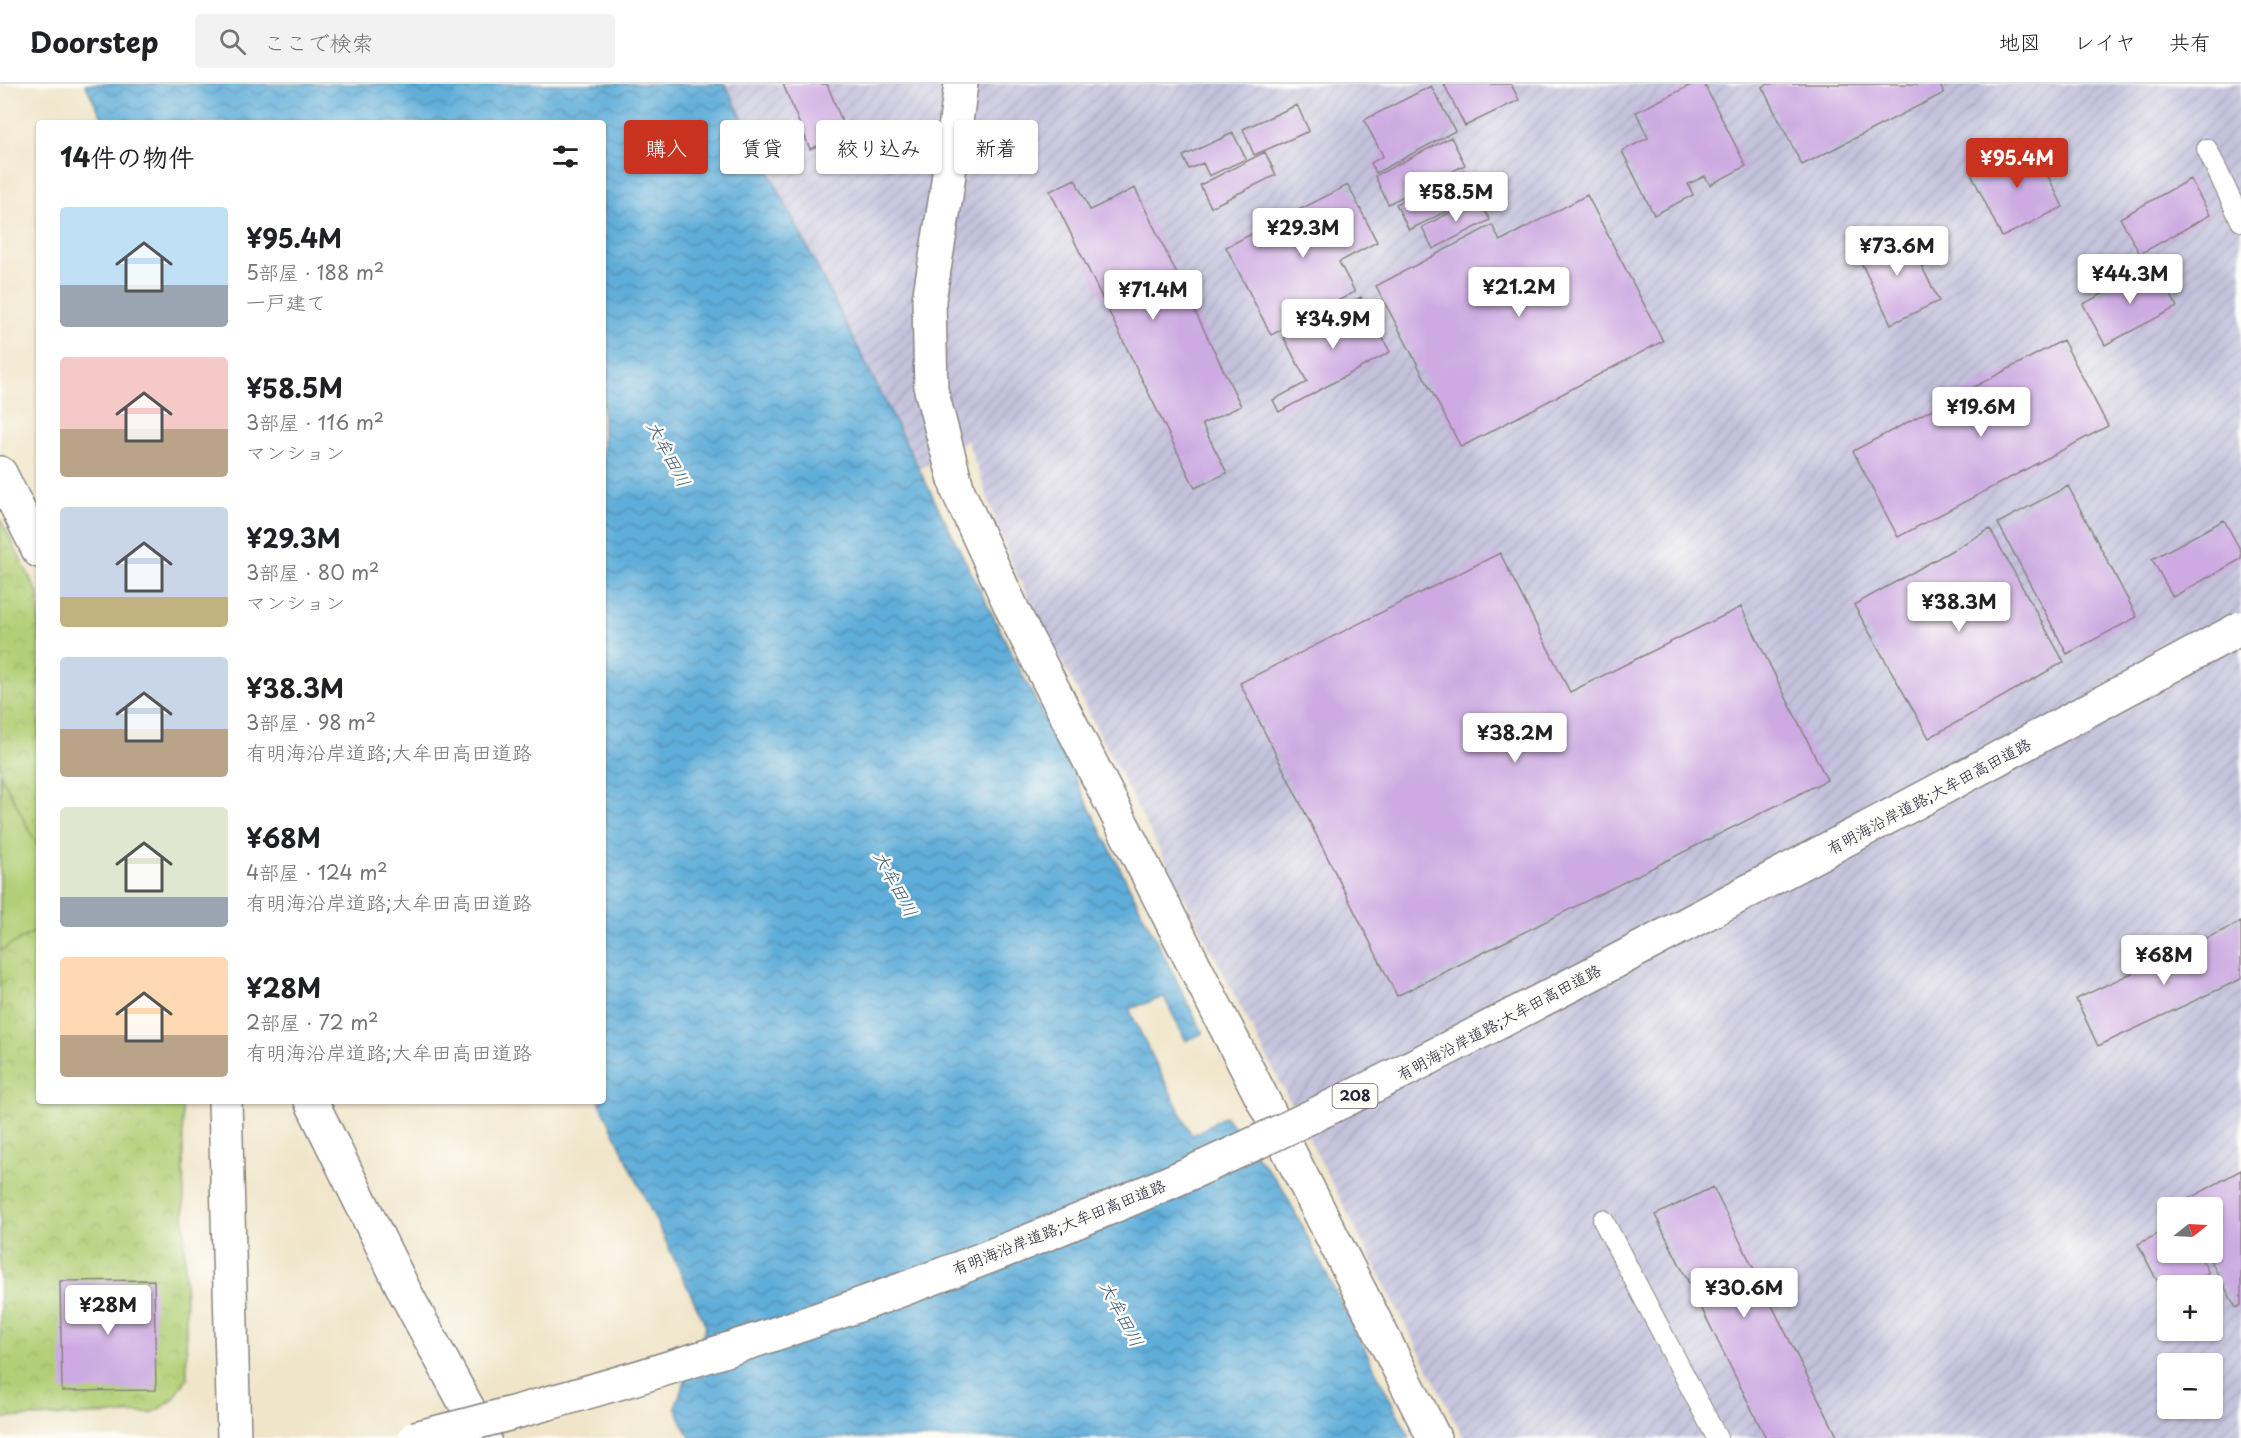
<!DOCTYPE html>
<html lang="ja">
<meta charset="utf-8">
<style>
:root{--surface:#fff;--page:#f2f2f2;--text:#202124;--muted:#757577;--line:#e0e0e0;--accent:#c8321e}
body{margin:0;font-family:"Playpen Sans","Klee One",sans-serif;background:var(--page);color:var(--text);height:100vh;display:flex;flex-direction:column;font-size:22px;white-space:nowrap}
*{box-sizing:border-box;margin:0}
p{font-size:20px;color:var(--muted)}
.icon{flex:none;width:33px;height:33px;fill:none;stroke:currentColor;stroke-width:2;stroke-linecap:round;stroke-linejoin:round}
.map{position:relative;flex:1;overflow:hidden}
.side{position:absolute;left:36px;top:36px;width:570px;height:984px;display:flex;flex-direction:column;background:var(--surface);border-radius:6px;box-shadow:0 2px 4px #0004}
.side>*{flex:none}
.hud{position:absolute;left:624px;top:36px;width:570px;height:54px;display:flex;gap:12px}
.needle{width:39px;rotate:72deg}
.fabs{position:absolute;left:2157px;top:1113px;display:grid;gap:12px}
.fabs a{display:grid;place-items:center;width:66px;height:66px;border-radius:6px;background:var(--surface);box-shadow:0 2px 4px #0004;font-size:30px}
.price{position:absolute;translate:-50% -51px;padding:0 14px;border-radius:6px;background:#fff;color:#222;font-size:20px;line-height:39px;filter:drop-shadow(0 2px 3px #0008)}
.price::after{content:'';position:absolute;left:50%;top:36px;width:18px;height:14px;margin-left:-9px;background:inherit;clip-path:polygon(0 0,100% 0,50% 100%)}
.price.current{background:var(--accent);color:#fff}
ul{padding:0;list-style:none}
li{display:flex;align-items:center;gap:18px;height:150px;padding:0 24px}
li span{display:grid;place-items:center;flex:none;width:168px;height:120px;border-radius:6px;color:#555}
li>.icon{margin-inline-start:auto}
span .icon{width:72px;height:72px;fill:#fffc;stroke-width:1}
li b{font-size:26px}
h2{display:flex;justify-content:space-between;align-items:center;height:72px;padding:0 24px;font-size:26px}
.tag{padding:0 21px;border-radius:6px;background:var(--surface);box-shadow:0 2px 4px #0004;font-size:21px;line-height:54px}
.tag.current{background:var(--accent);color:#fff}
header{display:flex;align-items:center;gap:36px;box-sizing:border-box;height:84px;padding:0 30px;background:var(--surface);border-bottom:2px solid var(--line)}
header strong{font-size:28px}
nav{display:flex;gap:33px;margin-inline-start:auto;font-size:21px}
.search{width:420px;height:54px;background:var(--page);display:flex;align-items:center;gap:15px;box-sizing:border-box;padding:0 21px;border-radius:6px;color:var(--muted);font-size:22px}
.map>svg:first-child{display:block}
</style>
<header>
<strong>Doorstep</strong>
<div class="search"><svg class="icon" aria-label="search" viewBox="0 0 24 24"><circle cx="10" cy="10" r="6"/><path d="M15 15l6 6"/></svg>ここで検索</div>
<nav><a>地図</a><a>レイヤ</a><a>共有</a></nav>
</header>
<div class="map">
<svg width="2241" height="1354" viewBox="0 0 2241 1354">
<defs>
<pattern id="industrial-furrows" width="10" height="10" patternUnits="userSpaceOnUse" patternTransform="scale(1.5)"><rect width="10" height="10" fill="#c3c1db"/><path d="M-1 1l2-2M0 10L10 0M9 11l2-2" fill="none" stroke="#a7a6bd"/></pattern>
<pattern id="park-crowns" width="20" height="18" patternUnits="userSpaceOnUse" patternTransform="scale(1.5)"><rect width="20" height="18" fill="#b1cf76"/><path d="M2 6a3 3 0 1 1 6 0M12 15a3 3 0 1 1 6 0" fill="none" stroke="#98b167"/></pattern>
<pattern id="water-waves" width="16" height="10" patternUnits="userSpaceOnUse" patternTransform="scale(1.5)"><rect width="16" height="10" fill="#5fadd9"/><path d="M0 5q4-4 8 0t8 0" fill="none" stroke="#4e8cb1"/></pattern>
</defs>
<rect width="100%" height="100%" fill="#fdfcf7"/>
<filter id="ink" filterUnits="userSpaceOnUse"><feTurbulence type="fractalNoise" baseFrequency=".0167" numOctaves="2"/><feDisplacementMap in="SourceGraphic" scale="12" xChannelSelector="R" yChannelSelector="G"/><feConvolveMatrix kernelMatrix="1 2 1 2 8 2 1 2 1" color-interpolation-filters="sRGB"/></filter>
<filter id="wash" filterUnits="userSpaceOnUse"><feTurbulence type="fractalNoise" baseFrequency=".008" numOctaves="4" result="noise"/><feDisplacementMap in="SourceGraphic" scale="24" xChannelSelector="R" yChannelSelector="G"/><feGaussianBlur stdDeviation="1.35" result="paint"/><feColorMatrix in="noise" values="0 0 0 0 0 0 0 0 0 0 0 0 0 0 0 0 0 1.4 0 .05"/><feComposite in="paint" operator="in"/></filter>
<g filter="url(#wash)">
<rect width="100%" height="100%" fill="#f0e5c9"/>
<path fill="url(#industrial-furrows)" fill-rule="evenodd" d="M725 0H2241V1354H1464L1012 481 967 356 919 385ZM2168 1124H2212V1168H2168ZM2168 1202H2212V1246H2168ZM2168 1280H2212V1324H2168Z"/>
<path fill="url(#park-crowns)" stroke="#6a7858" stroke-width="1.5" d="M0 434 39 512V1017H182L187 1294 173 1316 152 1329 0 1334Z"/>
<path fill="#b1cf76" stroke="#6a7858" stroke-width="1.5" d="M0 689 39 765V845L0 867Z"/>
<path fill="url(#water-waves)" stroke="#40688a" stroke-width="1.5" d="M85 0H725L1203 949 1186 957 1164 913 1129 925 1192 1052 1225 1032 1283 1105 1410 1354H690L675 1323 706 1242 599 1017H603V39H105Z"/>
<g id="blocks">
<path fill="#cdabe2" d="M783 0H827L847 50 810 65Z
M1444 0H1511L1519 16 1465 42Z
M1693 0H1704L1746 82 1710 101 1705 92 1688 100 1693 111 1654 131 1622 67 1648 54 1636 28Z
M1768 0H1939L1944 9 1802 81 1762 3Z
M1431 2 1455 47 1376 89 1371 79 1383 72 1364 36Z
M1297 21 1309 47 1254 71 1243 45Z
M1233 49 1246 75 1209 92 1203 79 1189 85 1183 72Z
M1451 53 1465 81 1388 120 1375 92Z
M2031 57 2063 123 2002 153 1970 87Z
M1265 68 1276 91 1211 123 1200 101Z
M1464 86 1477 112 1409 146 1396 120Z
M1075 95 1090 126 1135 104 1241 322 1202 340 1227 389 1195 404 1050 107Z
M2190 95 2210 131 2140 170 2120 134Z
M1348 101 1377 158 1339 178 1355 208 1271 251 1226 163Z
M1587 111 1663 257 1461 363 1376 202 1492 141 1500 157Z
M1478 114 1490 136 1433 165 1422 143Z
M1903 145 1939 217 1891 240 1856 168Z
M2156 182 2177 223 2105 261 2083 220Z
M1361 213 1390 268 1279 328 1273 316 1307 298 1284 254Z
M2063 256 2108 342 1898 453 1853 367Z
M2068 402 2137 533 2067 570 1998 439Z
M2224 436 2241 467V475L2173 513 2152 475Z
M1990 445 2064 578 1929 654 1854 521Z
M1500 469 1570 608 1741 523 1827 696 1397 912 1240 599Z
M2241 838V895L2098 962 2076 915Z
M2241 1086V1221L2236 1224 2206 1168H2212V1124H2181L2179 1120Z
M1713 1103 1838 1354H1766L1655 1131Z
M2168 1145V1168H2198L2209 1189 2186 1202H2168V1211L2165 1212 2138 1160Z
M154 1196 156 1306 62 1307 60 1197Z"/>
</g>
</g>
<g filter="url(#ink)">
<use href="#blocks" fill-opacity="0" stroke="#898482" stroke-width="1.5"/>
<g fill="none" stroke-linecap="round" stroke-linejoin="round">
<defs>
<path id="lane" d="M2207 65 2241 137
M1603 1136 1717 1354"/>
<path id="street" d="M0 389 39 467
M311 1017 406 1210 484 1354"/>
<path id="secondary" d="M961 0 946 112 929 216 931 306 958 407 1014 529 1263 1016 1434 1354
M225 1017 234 1354"/>
</defs>
<use href="#lane" stroke="#898482" stroke-width="22"/>
<use href="#street" stroke="#898482" stroke-width="36"/>
<use href="#secondary" stroke="#898482" stroke-width="36"/>
<use href="#lane" stroke="#fff" stroke-width="20"/>
<use href="#street" stroke="#fff" stroke-width="33"/>
<use href="#secondary" stroke="#fff" stroke-width="33"/>
<defs>
<path id="highway-bridge" d="M415 1354C676 1290 931 1203 1177 1095 1330 1027 1479 949 1628 871 1833 763 2037 654 2241 544"/>
</defs>
<use href="#highway-bridge" stroke="#898482" stroke-width="36" stroke-linecap="butt"/>
<use href="#highway-bridge" stroke="#fff" stroke-width="33"/>
</g>
</g>
<g text-anchor="middle" stroke-width="5" stroke-linejoin="round" paint-order="stroke">
<rect fill="#fdfcf7" stroke="#646373" stroke-width="1.5" x="1332.5" y="1000" width="45" height="24" rx="4.5"/>
<g font-size="15" font-weight="bold" fill="#22223b">
<text x="1355" y="1017">208</text>
</g>
<g font-size="16" fill="#22223b" stroke="#fdfcf7">
<text transform="translate(1929 712) rotate(-28)" y="6">有明海沿岸道路;大牟田高田道路</text>
<text transform="translate(1499 938) rotate(-28)" y="6">有明海沿岸道路;大牟田高田道路</text>
<text transform="translate(1059 1143) rotate(-22)" y="6">有明海沿岸道路;大牟田高田道路</text>
</g>
<g font-size="18" font-style="italic" fill="#3a5a7a" stroke="#fdfcf7">
<text transform="translate(668 370) rotate(62)" y="6">大牟田川</text>
<text transform="translate(895 800) rotate(62)" y="6">大牟田川</text>
<text transform="translate(1121 1230) rotate(62)" y="6">大牟田川</text>
</g>
</g>
</svg>
<div class="fabs">
<a><svg class="needle" viewBox="-14 -14 28 28"><path d="M0-13l5 13h-10z" fill="#e53935"/><path d="M0 13l5-13h-10z" fill="#757577"/></svg></a>
<a>+</a>
<a>−</a>
</div>
<b class="price current" style="left:2017px;top:105px">¥95.4M</b>
<b class="price" style="left:1456px;top:139px">¥58.5M</b>
<b class="price" style="left:1303px;top:175px">¥29.3M</b>
<b class="price" style="left:1897px;top:193px">¥73.6M</b>
<b class="price" style="left:2130px;top:221px">¥44.3M</b>
<b class="price" style="left:1519px;top:234px">¥21.2M</b>
<b class="price" style="left:1153px;top:237px">¥71.4M</b>
<b class="price" style="left:1333px;top:266px">¥34.9M</b>
<b class="price" style="left:1981px;top:354px">¥19.6M</b>
<b class="price" style="left:1959px;top:549px">¥38.3M</b>
<b class="price" style="left:1515px;top:680px">¥38.2M</b>
<b class="price" style="left:2164px;top:902px">¥68M</b>
<b class="price" style="left:1744px;top:1235px">¥30.6M</b>
<b class="price" style="left:108px;top:1252px">¥28M</b>
<div class="hud">
<a class="tag current">購入</a>
<a class="tag">賃貸</a>
<a class="tag">絞り込み</a>
<a class="tag">新着</a>
</div>
<section class="side">
<h2>14件の物件<svg class="icon" aria-label="filters" viewBox="0 0 24 24"><path d="M4 7h16M4 17h16"/><circle cx="9" cy="7" r="2"/><circle cx="15" cy="17" r="2"/></svg></h2>
<ul>
<li><span style="background:linear-gradient(#bfe0f5 65%,#9aa5b1 0)"><svg class="icon" aria-label="home" viewBox="0 0 24 24"><path d="M3 11l9-7 9 7M6 9v11h12V9"/></svg></span><div><b>¥95.4M</b><p>5部屋 · 188 m²</p><p>一戸建て</p></div></li>
<li><span style="background:linear-gradient(#f6c9c9 60%,#b9a48a 0)"><svg class="icon" aria-label="home" viewBox="0 0 24 24"><path d="M3 11l9-7 9 7M6 9v11h12V9"/></svg></span><div><b>¥58.5M</b><p>3部屋 · 116 m²</p><p>マンション</p></div></li>
<li><span style="background:linear-gradient(#c9d6e8 75%,#c2b280 0)"><svg class="icon" aria-label="home" viewBox="0 0 24 24"><path d="M3 11l9-7 9 7M6 9v11h12V9"/></svg></span><div><b>¥29.3M</b><p>3部屋 · 80 m²</p><p>マンション</p></div></li>
<li><span style="background:linear-gradient(#c9d6e8 60%,#b9a48a 0)"><svg class="icon" aria-label="home" viewBox="0 0 24 24"><path d="M3 11l9-7 9 7M6 9v11h12V9"/></svg></span><div><b>¥38.3M</b><p>3部屋 · 98 m²</p><p>有明海沿岸道路;大牟田高田道路</p></div></li>
<li><span style="background:linear-gradient(#dfe7d0 75%,#9aa5b1 0)"><svg class="icon" aria-label="home" viewBox="0 0 24 24"><path d="M3 11l9-7 9 7M6 9v11h12V9"/></svg></span><div><b>¥68M</b><p>4部屋 · 124 m²</p><p>有明海沿岸道路;大牟田高田道路</p></div></li>
<li><span style="background:linear-gradient(#ffd9b3 65%,#b9a48a 0)"><svg class="icon" aria-label="home" viewBox="0 0 24 24"><path d="M3 11l9-7 9 7M6 9v11h12V9"/></svg></span><div><b>¥28M</b><p>2部屋 · 72 m²</p><p>有明海沿岸道路;大牟田高田道路</p></div></li>
</ul>
</section>
</div>
